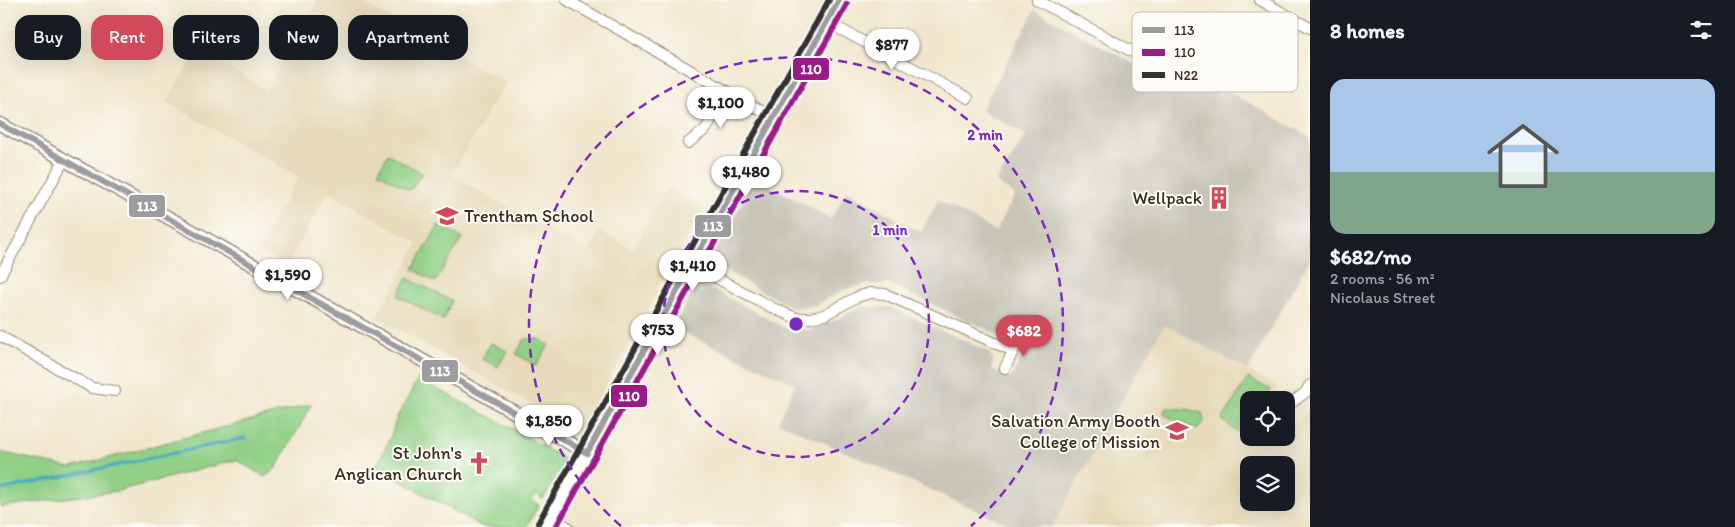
<!DOCTYPE html>
<meta charset="utf-8">
<style>
:root{--surface:#171b24;--page:#20242c;--text:#f1f3f6;--muted:#9ea1a6;--line:#363941;--accent:#d1495b}
body{margin:0;font-family:Itim,sans-serif;background:var(--page);color:var(--text);height:100vh;display:flex;flex-direction:column;font-size:19px;white-space:nowrap}
*{box-sizing:border-box;margin:0}
p{font-size:16px;color:var(--muted)}
.icon{flex:none;width:28px;height:28px;fill:none;stroke:currentColor;stroke-width:2;stroke-linecap:round;stroke-linejoin:round}
.map{position:relative;flex:1;overflow:hidden}
.details{display:flex;flex-direction:column;background:var(--surface);width:425px}
.details>*{flex:none}
.top-card{position:absolute;left:15px;top:15px;width:475px;height:45px;display:flex;gap:10px}
.controls{position:absolute;left:1240px;top:391px;display:grid;gap:10px}
.controls a{display:grid;place-items:center;width:55px;height:55px;border-radius:10px;background:var(--surface);box-shadow:0 5px 20px #0002;font-size:25px}
.price{position:absolute;translate:-50% -42px;padding:0 11px;border-radius:18px;background:#fff;color:#222;font-size:16px;line-height:32px;filter:drop-shadow(0 1px 2px #0008)}
.price::after{content:'';position:absolute;left:50%;top:30px;width:15px;height:11px;margin-left:-8px;background:inherit;clip-path:polygon(0 0,100% 0,50% 100%)}
.price.active{background:var(--accent);color:#fff}
ul{padding:0;list-style:none}
li{display:grid;align-content:center;gap:10px;height:265px;padding:0 20px}
li+li{border-top:1px solid var(--line)}
li span{display:grid;place-items:center;height:155px;border-radius:15px;color:#555}
li>.icon{margin-inline-start:auto}
span .icon{width:90px;height:90px;fill:#fffc;stroke-width:1}
li b{font-size:21px}
h2{display:flex;justify-content:space-between;align-items:center;height:60px;padding:0 20px;font-size:21px}
.chip{padding:0 18px;border-radius:15px;background:var(--surface);box-shadow:0 5px 20px #0002;font-size:18px;line-height:45px}
.chip.active{background:var(--accent);color:#fff}
main{display:flex;flex:1;min-height:0}
.map>svg:first-child{display:block}
</style>
<main>
<div class="map">
<svg width="1310" height="527" viewBox="0 0 1310 527">
<rect width="100%" height="100%" fill="#fdfcf7"/>
<filter id="ink" filterUnits="userSpaceOnUse"><feTurbulence type="fractalNoise" baseFrequency=".02" numOctaves="2"/><feDisplacementMap in="SourceGraphic" scale="10" xChannelSelector="R" yChannelSelector="G"/><feConvolveMatrix kernelMatrix="1 2 1 2 8 2 1 2 1" color-interpolation-filters="sRGB"/></filter>
<filter id="wash" filterUnits="userSpaceOnUse"><feTurbulence type="fractalNoise" baseFrequency=".0096" numOctaves="4" result="noise"/><feDisplacementMap in="SourceGraphic" scale="20" xChannelSelector="R" yChannelSelector="G"/><feGaussianBlur stdDeviation="1.12" result="paint"/><feColorMatrix in="noise" values="0 0 0 0 0 0 0 0 0 0 0 0 0 0 0 0 0 1.4 0 .05"/><feComposite in="paint" operator="in"/></filter>
<g filter="url(#wash)">
<rect width="100%" height="100%" fill="#f1e7ce"/>
<path fill="#e6daba" fill-rule="evenodd" d="M318 0H358L505 82 451 175 589 252 600 231 633 249 667 187 704 207 656 290 658 291 580 431 376 317 418 243 328 192 287 266 257 250 298 178 297 176 166 102 199 49 266 90Z
M1164 325 1276 386 1271 394V400H1249V438H1286V417L1299 424 1310 405V527H1052ZM1249 465H1286V502H1249Z"/>
<path fill="#c8c4b8" d="M1035 10 1187 93 1197 74 1310 137V259L1248 370 1164 325 1052 527H1014L778 422 795 384 673 328 699 282 787 329 809 330 833 321 861 307H889L989 352 993 361 991 369 1011 378 1032 335 1018 328 1006 336H1001L888 284H867L846 289 815 305 793 308 709 262 756 178 831 219 847 191 921 232 938 200 996 231 1015 195 996 182 1026 135 981 110Z"/>
<path fill="#92d087" stroke="#667d52" d="M388 154 422 173 411 189 409 190 378 172Z
M439 225 462 238 435 282 413 269Z
M407 278 452 301 443 320 398 296Z
M525 339H539L549 345 536 366 516 354Z
M491 343 507 351 498 367 482 359Z
M1248 378 1271 390 1265 400H1249V430L1245 437 1222 420Z
M418 379 513 429 566 460 543 499 536 494 532 501 539 505 526 527H483L376 467 390 439 397 417Z
M312 404 276 468 265 477 236 460 117 491 0 507V452L70 468Z
M1166 408 1187 409 1202 413 1204 421 1199 428 1195 429 1165 415 1164 412Z"/>
<g fill="none" stroke-linecap="round" stroke-linejoin="round">
<path stroke="#42a8c2" stroke-width="3" d="M0 490 245 438"/>
</g>
</g>
<g filter="url(#ink)">
<g fill="none" stroke-linecap="round" stroke-linejoin="round">
<defs>
<path id="minor" d="M567 0 774 118
M1037 0 1192 84
M1260 0 1310 28
M827 22 968 98
M688 143 706 129 726 92
M692 265 775 309 796 318H810L824 315 857 297 870 293 885 294 1013 351
M0 276 64 160
M0 336 92 388 115 391
M1005 368 1021 335
M1294 401 1305 393 1310 385
M552 518 568 527"/>
<path id="tertiary" d="M0 124 205 238 587 453"/>
<path id="secondary" d="M546 527 839 0"/>
</defs>
<use href="#minor" stroke="#968876" stroke-width="12"/>
<use href="#tertiary" stroke="#968876" stroke-width="15"/>
<use href="#secondary" stroke="#968876" stroke-width="16"/>
<use href="#minor" stroke="#fff" stroke-width="10"/>
<use href="#tertiary" stroke="#fff" stroke-width="12"/>
<use href="#secondary" stroke="#fff" stroke-width="14"/>
<defs>
<path id="bus-1" d="M0 124 587 453
M587 453 839 0"/>
<path id="bus-2" d="M556 527 847 4"/>
<path id="bus-3" d="M538 523 829 0"/>
</defs>
<use href="#bus-1" stroke="#fdfcf7" stroke-width="10"/>
<use href="#bus-2" stroke="#fdfcf7" stroke-width="10"/>
<use href="#bus-3" stroke="#fdfcf7" stroke-width="10"/>
<use href="#bus-1" stroke="#9d9c9f" stroke-width="6"/>
<use href="#bus-2" stroke="#9c1a87" stroke-width="6"/>
<use href="#bus-3" stroke="#333" stroke-width="6"/>
</g>
</g>
<g fill="none" stroke="#7b2cbf" stroke-width="2.5" stroke-dasharray="9 6">
<circle cx="796" cy="324" r="133"/>
<path d="M621 526A267 267 0 1 1 971 526"/>
</g>
<defs>
<symbol id="building-bare" viewBox="-9 -9 18 18"><path d="M-4-6H4V6H1V3H-1V6H-4ZM-2.5-4.3h1.7v1.8h-1.7ZM.8-4.3h1.7v1.8H.8ZM-2.5-1h1.7V.8h-1.7ZM.8-1h1.7V.8H.8Z" fill="#d1495b" stroke="#fdfcf7" stroke-width="2.5" paint-order="stroke"/></symbol>
<symbol id="school-bare" viewBox="-9 -9 18 18"><path d="M0-5L7-2L0 1L-7-2ZM-4 1L0 2.5L4 1V4Q0 6-4 4Z" fill="#d1495b" stroke="#fdfcf7" stroke-width="2.5" paint-order="stroke"/></symbol>
<symbol id="university-bare" viewBox="-9 -9 18 18"><path d="M0-5L7-2L0 1L-7-2ZM-4 1L0 2.5L4 1V4Q0 6-4 4Z" fill="#d1495b" stroke="#fdfcf7" stroke-width="2.5" paint-order="stroke"/></symbol>
<symbol id="church-bare" viewBox="-9 -9 18 18"><path d="M-1.2-6h2.4v3.5h3.3v2.4h-3.3V6h-2.4V-.1h-3.3v-2.4h3.3Z" fill="#d1495b" stroke="#fdfcf7" stroke-width="2.5" paint-order="stroke"/></symbol>
</defs>
<g fill-rule="evenodd">
<use href="#building-bare" x="1203" y="182" width="32" height="32"/>
<use href="#school-bare" x="431" y="200" width="32" height="32"/>
<use href="#university-bare" x="1161" y="415" width="32" height="32"/>
<use href="#church-bare" x="463" y="447" width="32" height="32"/>
</g>
<g text-anchor="middle" stroke-width="4" stroke-linejoin="round" paint-order="stroke">
<g font-size="18" fill="#3b2a1e" stroke="#fdfcf7" text-anchor="end">
<text x="1202" y="204">Wellpack</text>
<text x="464" y="222" text-anchor="start">Trentham School</text>
<text x="1160" y="427">Salvation Army Booth<tspan x="1160" dy="21">College of Mission</tspan></text>
<text x="462" y="459">St John's<tspan x="462" dy="21">Anglican Church</tspan></text>
</g>
</g>
<rect x="1132" y="12" width="166" height="80" rx="8" fill="#fdfcf7" stroke="#c3bdb6" stroke-width="1"/>
<rect x="1142" y="27" width="23" height="6" fill="#9d9c9f"/>
<rect x="1142" y="49" width="23" height="7" fill="#9c1a87"/>
<rect x="1142" y="72" width="23" height="6" fill="#333"/>
<g font-size="14" fill="#3b2a1e">
<text x="1174" y="35">113</text>
<text x="1174" y="57">110</text>
<text x="1174" y="80">N22</text>
</g>
<circle cx="796" cy="324" r="8" fill="#7b2cbf" stroke="#fdfcf7" stroke-width="2.5"/>
<g font-size="15" text-anchor="middle" font-weight="bold" fill="#7b2cbf" stroke="#fdfcf7" stroke-width="4" stroke-linejoin="round" paint-order="stroke">
<text x="985" y="140">2 min</text>
<text x="890" y="235">1 min</text>
</g>
<g stroke="#fdfcf7" stroke-width="2">
<rect x="792" y="57" width="38" height="24" rx="5" fill="#9c1a87"/>
<rect x="128" y="194" width="38" height="24" rx="5" fill="#9d9c9f"/>
<rect x="694" y="214" width="38" height="24" rx="5" fill="#9d9c9f"/>
<rect x="421" y="359" width="38" height="24" rx="5" fill="#9d9c9f"/>
<rect x="610" y="384" width="38" height="24" rx="5" fill="#9c1a87"/>
</g>
<g font-size="14" text-anchor="middle" font-weight="bold" fill="#fff">
<text x="811" y="74">110</text>
<text x="147" y="211">113</text>
<text x="713" y="231">113</text>
<text x="440" y="376">113</text>
<text x="629" y="401">110</text>
</g>
</svg>
<div class="controls">
<a><svg class="icon" aria-label="locate" viewBox="0 0 24 24"><circle cx="12" cy="12" r="6"/><path d="M12 2v4M12 18v4M2 12h4M18 12h4"/></svg></a>
<a><svg class="icon" aria-label="layers" viewBox="0 0 24 24"><path d="M12 4l9 5-9 5-9-5zM3 14l9 5 9-5"/></svg></a>
</div>
<b class="price" style="left:892px;top:71px">$877</b>
<b class="price" style="left:721px;top:129px">$1,100</b>
<b class="price" style="left:746px;top:198px">$1,480</b>
<b class="price" style="left:693px;top:292px">$1,410</b>
<b class="price" style="left:288px;top:301px">$1,590</b>
<b class="price" style="left:658px;top:356px">$753</b>
<b class="price active" style="left:1024px;top:357px">$682</b>
<b class="price" style="left:549px;top:447px">$1,850</b>
<div class="top-card">
<a class="chip">Buy</a>
<a class="chip active">Rent</a>
<a class="chip">Filters</a>
<a class="chip">New</a>
<a class="chip">Apartment</a>
</div>
</div>
<section class="details">
<h2>8 homes<svg class="icon" aria-label="filters" viewBox="0 0 24 24"><path d="M4 7h16M4 17h16"/><circle cx="9" cy="7" r="2"/><circle cx="15" cy="17" r="2"/></svg></h2>
<ul>
<li><span style="background:linear-gradient(#a9c7e8 60%,#7fa58c 0)"><svg class="icon" aria-label="home" viewBox="0 0 24 24"><path d="M3 11l9-7 9 7M6 9v11h12V9"/></svg></span><div><b>$682/mo</b><p>2 rooms · 56 m²</p><p>Nicolaus Street</p></div></li>
</ul>
</section>
</main>
